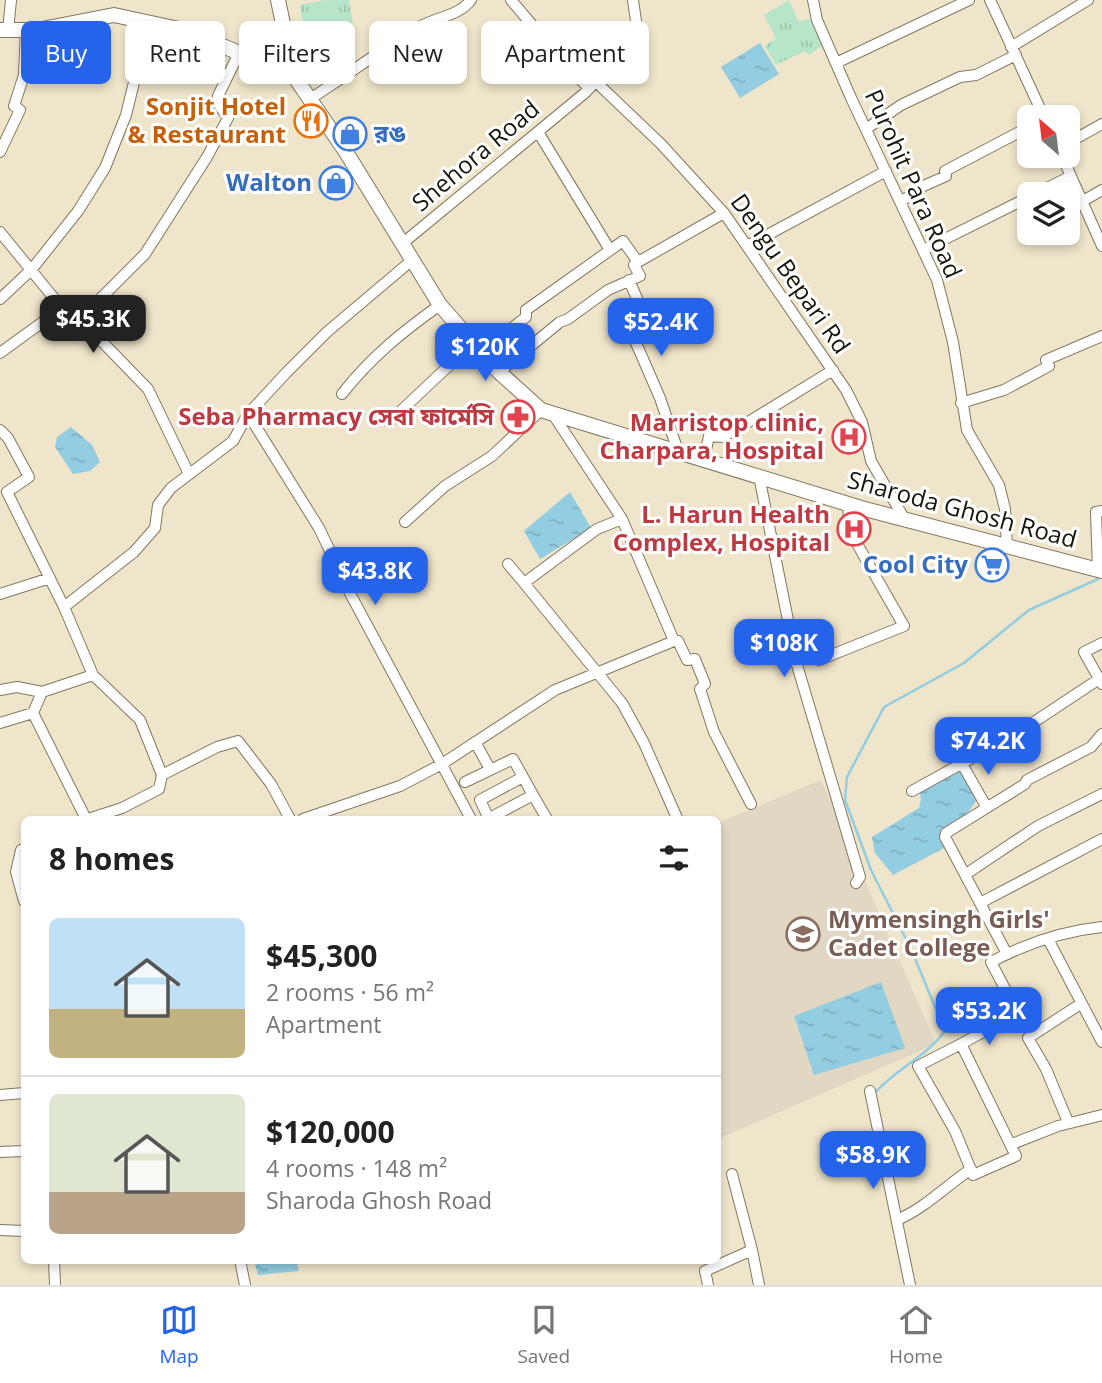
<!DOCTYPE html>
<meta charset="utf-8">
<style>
:root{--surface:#fff;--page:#f6f6f6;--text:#222;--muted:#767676;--line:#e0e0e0;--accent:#2563eb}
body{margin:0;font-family:"Open Sans","Noto Sans Bengali",sans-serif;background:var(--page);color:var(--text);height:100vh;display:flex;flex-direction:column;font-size:26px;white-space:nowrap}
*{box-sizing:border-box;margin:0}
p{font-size:23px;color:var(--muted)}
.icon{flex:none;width:38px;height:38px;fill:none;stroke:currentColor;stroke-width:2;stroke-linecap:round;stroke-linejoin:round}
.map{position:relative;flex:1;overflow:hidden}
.drawer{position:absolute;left:21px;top:816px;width:700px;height:448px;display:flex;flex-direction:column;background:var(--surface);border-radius:10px;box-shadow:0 4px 10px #0003}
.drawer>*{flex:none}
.banner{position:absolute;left:21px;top:21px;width:700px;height:63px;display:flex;gap:14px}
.needle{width:46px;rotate:332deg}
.buttons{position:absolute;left:1017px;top:105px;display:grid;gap:14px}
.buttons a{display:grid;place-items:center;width:63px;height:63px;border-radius:10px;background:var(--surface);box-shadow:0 4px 10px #0003;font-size:35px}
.price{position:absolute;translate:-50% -60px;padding:0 16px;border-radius:14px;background:var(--accent);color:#fff;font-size:23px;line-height:46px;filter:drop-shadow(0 2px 4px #0008)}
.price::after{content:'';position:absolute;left:50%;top:42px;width:21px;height:16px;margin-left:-10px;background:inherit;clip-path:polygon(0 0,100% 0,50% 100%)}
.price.active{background:#222;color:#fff}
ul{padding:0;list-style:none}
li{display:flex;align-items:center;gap:21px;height:175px;padding:0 28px}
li+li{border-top:2px solid var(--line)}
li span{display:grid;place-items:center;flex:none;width:196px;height:140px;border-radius:10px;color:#555}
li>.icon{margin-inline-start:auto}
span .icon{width:84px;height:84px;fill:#fffc;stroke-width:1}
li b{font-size:30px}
h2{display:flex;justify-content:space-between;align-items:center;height:84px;padding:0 28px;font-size:30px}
.pill{padding:0 24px;border-radius:10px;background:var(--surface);box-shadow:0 4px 10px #0003;font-size:24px;line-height:63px}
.pill.active{background:var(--accent);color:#fff}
.menu{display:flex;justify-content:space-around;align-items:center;height:98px;border-top:2px solid var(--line);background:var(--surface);font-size:19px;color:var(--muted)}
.menu a{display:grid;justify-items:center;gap:4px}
.menu .active{color:var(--accent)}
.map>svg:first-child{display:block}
</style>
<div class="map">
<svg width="1102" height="1285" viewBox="0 0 1102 1285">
<defs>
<pattern id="park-tufts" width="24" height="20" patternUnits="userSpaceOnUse" patternTransform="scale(1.75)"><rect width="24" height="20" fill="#b6e5ca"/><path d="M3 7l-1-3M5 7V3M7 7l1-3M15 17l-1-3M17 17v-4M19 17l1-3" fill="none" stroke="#9cc4ac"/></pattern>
<pattern id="water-ripples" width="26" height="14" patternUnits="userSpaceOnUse" patternTransform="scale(1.75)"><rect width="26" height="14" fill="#92cde2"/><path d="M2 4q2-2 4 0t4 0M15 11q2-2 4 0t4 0" fill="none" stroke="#7dafc1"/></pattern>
</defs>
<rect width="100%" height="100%" fill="#efe5cb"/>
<path fill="#e1d7c2" d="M821 780 936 1044 718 1139V823Z"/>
<path fill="url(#park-tufts)" d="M326 0H349L354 30 306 39 300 5Z
M789 0 798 21 810 19 822 46 809 55 805 51 776 65 765 46 776 38 764 15Z"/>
<path fill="url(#water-ripples)" d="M760 43 779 74 740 98 721 67Z
M71 427 92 445 100 462 90 471 73 474 55 447 57 437Z
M570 492 591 528 540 559 524 531Z
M961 770 977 800 965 816 945 831 944 848 893 875 875 853 872 837 919 808 921 799 919 791Z
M881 982 905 1048 814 1075 794 1016Z
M254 1260H296L299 1271 258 1275Z"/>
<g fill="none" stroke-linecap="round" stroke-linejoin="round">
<path stroke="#92cde2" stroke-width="2.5" d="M874 1094C895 1069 925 1058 945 1031L911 949 871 870 845 800 847 777 884 707 964 663 1029 610 1098 579"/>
<defs>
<path id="minor" d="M511 0 533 26 543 44 589 88
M813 0 817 20 852 100 937 280 953 342 967 430 999 485 1005 509 1007 547
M990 0 1044 117
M8 31 11 0
M1011 47 1088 0
M836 63 969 0
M596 82 661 144 724 213 846 390 862 422 871 461 905 520
M310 99C346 76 382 49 419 27 437 17 459 16 471 0
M866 129 901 105 960 77 976 75 1016 55
M538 132 610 250
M1068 143 1102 124
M0 152 20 110 14 106 24 75 26 30
M1062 156 1102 246
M1035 194 1071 176
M900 201 919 192V188L946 176 945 171 1029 127
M1083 201 1102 190
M0 232 62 308 80 319 148 389 189 474
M403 243 586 92 638 35 633 0
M747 246 886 171
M923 250 1029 197
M629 280 648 324 633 336 660 398 678 451
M0 299 32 269 78 211 105 168 126 115 149 21
M80 319 145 254 207 157 228 118 217 102 218 96 239 53
M481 352 526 317V310L623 241 638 262 724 213
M0 353 62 308
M499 372 560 322 568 319 608 290 640 276 634 265 638 262
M342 394C370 358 403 331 440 305
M961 403 1004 390 1049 366 1046 360 1102 336
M248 414 319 528 352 597 471 819
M389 422 473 343
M0 430 8 438 29 477 7 492 64 607
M704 459 709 436 722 437 737 429 833 370
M759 476 797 665 860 877 856 883
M405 522 445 486 492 456 541 410
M508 564 524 583 597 529 622 519
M1098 571 1096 512 1102 511
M524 583 622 703 644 743 677 818
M0 594 50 578
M674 641H678L687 660 695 659 705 684 700 689 714 732 751 804
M1102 643 1084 652 1102 684
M795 653 814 648 819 660 904 626 848 528 849 504
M0 690 17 687 42 692
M33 713 42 692 93 675
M0 723 33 713 86 819
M475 742 490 769
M962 764 986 806
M162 775 217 747 238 741 271 784 290 819
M465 782 513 759 533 795 488 819
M912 791 1019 732 1099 679
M533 795 547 819
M88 819 122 808 159 789 162 775 140 720 93 675 64 607 134 552 155 528 158 505 171 488 233 441 248 414 286 373 327 332 411 261
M303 819 400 786 442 764 555 690 674 641 622 519 554 416
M489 819 480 800 523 777
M24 849 21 850 16 872 24 901
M966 874 1038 826 1102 794
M982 902 1102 839
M1048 939 1102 1042
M1007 954 945 837 946 833 1025 784 1027 780 1091 747 1102 734
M961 1044 918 1066 955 1131 973 1175 1016 1156 961 1044 1010 1017 1015 1008 991 962C1025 944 1064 931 1102 927
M870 1091 910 1285
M0 1095 24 1093
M1068 1122 1046 1069 1028 1038 1079 1005
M1012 1144 1058 1126 1102 1115
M0 1152 24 1151
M897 1220C925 1208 946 1186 971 1169
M0 1230 24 1231
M752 1250 759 1285
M54 1260 55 1285
M240 1260 245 1285
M708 1285 705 1271 752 1250 732 1174"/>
<path id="major" d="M278 0 294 76
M0 30H37L114 15 188 31 239 53 279 64 294 76 346 152 440 305 499 372 541 410 861 508 1102 571"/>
</defs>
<use href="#minor" stroke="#80775f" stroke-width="12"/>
<use href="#major" stroke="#80775f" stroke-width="16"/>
<use href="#minor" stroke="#fff" stroke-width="10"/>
<use href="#major" stroke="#fff" stroke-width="14"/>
</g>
<defs>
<symbol id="restaurant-ring" viewBox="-11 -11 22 22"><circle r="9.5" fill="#fff" stroke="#e8710a" stroke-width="1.5"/><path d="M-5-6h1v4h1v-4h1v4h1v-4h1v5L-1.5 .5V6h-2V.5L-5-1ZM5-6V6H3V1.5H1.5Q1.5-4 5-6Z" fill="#e8710a"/></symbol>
<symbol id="shop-ring" viewBox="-11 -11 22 22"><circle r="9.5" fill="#fff" stroke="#3f7fe0" stroke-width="1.5"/><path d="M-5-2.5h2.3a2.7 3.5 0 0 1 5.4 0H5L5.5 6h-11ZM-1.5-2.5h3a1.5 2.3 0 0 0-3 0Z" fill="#3f7fe0"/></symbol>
<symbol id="pharmacy-ring" viewBox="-11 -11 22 22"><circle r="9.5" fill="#fff" stroke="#e0444e" stroke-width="1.5"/><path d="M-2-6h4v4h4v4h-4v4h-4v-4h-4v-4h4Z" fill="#e0444e"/></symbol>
<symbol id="hospital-ring" viewBox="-11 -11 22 22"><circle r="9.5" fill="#fff" stroke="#e0444e" stroke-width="1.5"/><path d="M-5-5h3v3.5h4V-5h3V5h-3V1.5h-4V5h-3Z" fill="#e0444e"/></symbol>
<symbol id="supermarket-ring" viewBox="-11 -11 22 22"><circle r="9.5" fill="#fff" stroke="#3f7fe0" stroke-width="1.5"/><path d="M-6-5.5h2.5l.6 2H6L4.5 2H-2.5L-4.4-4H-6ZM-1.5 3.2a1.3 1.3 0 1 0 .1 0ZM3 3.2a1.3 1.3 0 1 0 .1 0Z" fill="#3f7fe0"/></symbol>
<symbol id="university-ring" viewBox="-11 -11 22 22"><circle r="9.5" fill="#fff" stroke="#8d6e63" stroke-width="1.5"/><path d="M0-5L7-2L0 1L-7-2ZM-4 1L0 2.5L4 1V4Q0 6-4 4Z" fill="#8d6e63"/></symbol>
</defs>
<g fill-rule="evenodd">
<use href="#restaurant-ring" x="292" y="102" width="38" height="38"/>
<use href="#shop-ring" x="331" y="115" width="38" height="38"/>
<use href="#shop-ring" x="317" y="164" width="38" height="38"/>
<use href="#pharmacy-ring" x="499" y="398" width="38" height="38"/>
<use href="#hospital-ring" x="830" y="418" width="38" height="38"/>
<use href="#hospital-ring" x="835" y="510" width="38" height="38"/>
<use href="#supermarket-ring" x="973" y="546" width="38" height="38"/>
<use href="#university-ring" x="784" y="915" width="38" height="38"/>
</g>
<g text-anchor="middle" stroke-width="6" stroke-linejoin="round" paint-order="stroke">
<g font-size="24" font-weight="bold" fill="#c56008" stroke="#fff" text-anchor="end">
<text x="286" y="115">Sonjit Hotel<tspan x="286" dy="28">&amp; Restaurant</tspan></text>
</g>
<g font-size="24" font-weight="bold" fill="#366cbe" stroke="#fff" text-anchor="end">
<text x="374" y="142" text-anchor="start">রঙ</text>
<text x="312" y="191">Walton</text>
<text x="968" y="573">Cool City</text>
</g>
<g font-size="24" fill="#18150b" stroke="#fff">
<text transform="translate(476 156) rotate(-40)" y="8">Shehora Road</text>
<text transform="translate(913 184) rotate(66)" y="8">Purohit Para Road</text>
<text transform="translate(790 274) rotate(55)" y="8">Dengu Bepari Rd</text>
<text transform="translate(962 510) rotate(15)" y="8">Sharoda Ghosh Road</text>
</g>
<g font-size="24" font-weight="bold" fill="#be3a42" stroke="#fff" text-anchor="end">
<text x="494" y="425">Seba Pharmacy সেবা ফার্মেসি</text>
<text x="824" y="431">Marristop clinic,<tspan x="824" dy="28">Charpara, Hospital</tspan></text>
<text x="830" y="523">L. Harun Health<tspan x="830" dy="28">Complex, Hospital</tspan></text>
</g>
<g font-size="24" font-weight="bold" fill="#785e54" stroke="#fff" text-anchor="start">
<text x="828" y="928">Mymensingh Girls'<tspan x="828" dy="28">Cadet College</tspan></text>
</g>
</g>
</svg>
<div class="buttons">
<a><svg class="needle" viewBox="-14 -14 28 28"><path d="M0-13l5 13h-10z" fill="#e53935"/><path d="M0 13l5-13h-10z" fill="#767676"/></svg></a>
<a><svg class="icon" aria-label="layers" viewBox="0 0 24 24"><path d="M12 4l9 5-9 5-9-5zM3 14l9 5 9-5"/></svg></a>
</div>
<b class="price active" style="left:93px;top:355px">$45.3K</b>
<b class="price" style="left:661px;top:358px">$52.4K</b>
<b class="price" style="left:485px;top:383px">$120K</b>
<b class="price" style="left:375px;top:607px">$43.8K</b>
<b class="price" style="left:784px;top:679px">$108K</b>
<b class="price" style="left:988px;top:777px">$74.2K</b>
<b class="price" style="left:989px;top:1047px">$53.2K</b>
<b class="price" style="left:873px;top:1191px">$58.9K</b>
<div class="banner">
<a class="pill active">Buy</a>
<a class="pill">Rent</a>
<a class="pill">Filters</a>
<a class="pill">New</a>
<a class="pill">Apartment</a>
</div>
<section class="drawer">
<h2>8 homes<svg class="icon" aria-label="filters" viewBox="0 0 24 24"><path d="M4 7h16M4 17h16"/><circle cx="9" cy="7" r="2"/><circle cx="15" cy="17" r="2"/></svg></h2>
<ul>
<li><span style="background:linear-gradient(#bfe0f5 65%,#c2b280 0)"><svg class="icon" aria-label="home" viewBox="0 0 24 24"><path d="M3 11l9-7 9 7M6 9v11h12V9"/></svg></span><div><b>$45,300</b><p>2 rooms · 56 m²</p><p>Apartment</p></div></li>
<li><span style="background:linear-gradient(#dfe7d0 70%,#b9a48a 0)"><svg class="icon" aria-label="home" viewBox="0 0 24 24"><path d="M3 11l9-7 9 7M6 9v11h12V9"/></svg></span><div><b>$120,000</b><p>4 rooms · 148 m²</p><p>Sharoda Ghosh Road</p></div></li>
</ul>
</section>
</div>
<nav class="menu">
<a class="active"><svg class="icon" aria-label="map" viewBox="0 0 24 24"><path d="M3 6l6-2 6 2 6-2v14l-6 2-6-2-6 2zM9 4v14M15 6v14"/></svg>Map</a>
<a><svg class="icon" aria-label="saved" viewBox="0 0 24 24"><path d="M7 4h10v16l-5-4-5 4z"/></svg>Saved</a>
<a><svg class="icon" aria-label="home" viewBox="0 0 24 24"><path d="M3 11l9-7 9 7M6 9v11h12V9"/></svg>Home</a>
</nav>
